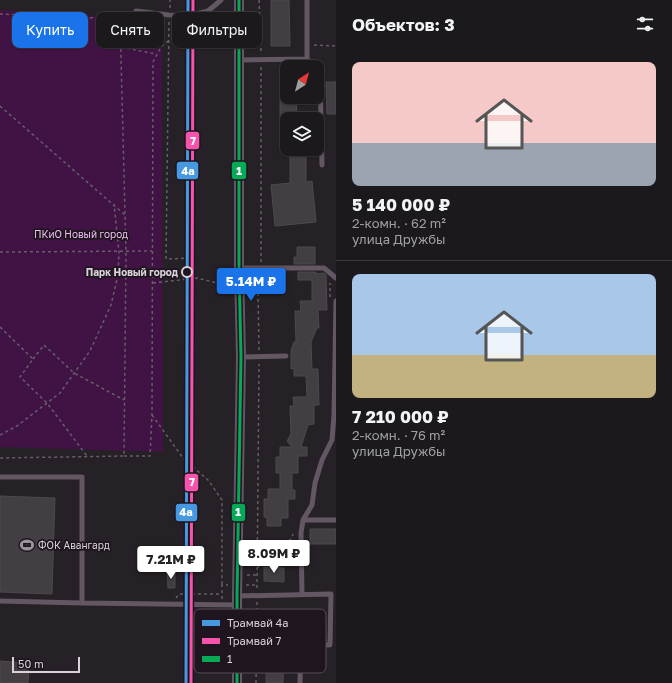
<!DOCTYPE html>
<html lang="ru">
<meta charset="utf-8">
<style>
:root{--surface:#1c191c;--page:#252225;--text:#f1f3f6;--muted:#a0a0a3;--line:#3a383b;--accent:#1a73e8}
body{margin:0;font-family:"Golos Text",sans-serif;background:var(--page);color:var(--text);height:100vh;display:flex;flex-direction:column;font-size:15px;white-space:nowrap}
*{box-sizing:border-box;margin:0}
p{font-size:13px;color:var(--muted)}
.icon{flex:none;width:22px;height:22px;fill:none;stroke:currentColor;stroke-width:2;stroke-linecap:round;stroke-linejoin:round}
.map{position:relative;flex:1;overflow:hidden}
.drawer{display:flex;flex-direction:column;background:var(--surface);width:336px}
.drawer>*{flex:none}
.banner{position:absolute;left:12px;top:12px;width:264px;height:36px;display:flex;gap:8px}
.needle{width:26px;rotate:36deg}
.tools{position:absolute;left:280px;top:60px;display:grid;gap:8px}
.tools a{display:grid;place-items:center;width:44px;height:44px;border-radius:8px;background:var(--surface);box-shadow:0 1px 3px #0004,0 0 0 1px var(--line);font-size:20px}
.scale{position:absolute;left:12px;bottom:10px;width:68px;box-sizing:border-box;padding-left:4px;border:2px solid #d9d2da;border-top:0;font-size:11px;line-height:14px;white-space:nowrap;color:#d9d2da;-webkit-text-stroke:3px #1e151f;paint-order:stroke}
.price{position:absolute;translate:-50% -34px;padding:0 9px;border-radius:4px;background:#fff;color:#222;font-size:13px;line-height:26px;filter:drop-shadow(0 1px 2px #0008)}
.price::after{content:'';position:absolute;left:50%;top:24px;width:12px;height:9px;margin-left:-6px;background:inherit;clip-path:polygon(0 0,100% 0,50% 100%)}
.price.on{background:var(--accent);color:#fff}
ul{padding:0;list-style:none}
li{display:grid;align-content:center;gap:8px;height:212px;padding:0 16px}
li+li{border-top:1px solid var(--line)}
li span{display:grid;place-items:center;height:124px;border-radius:8px;color:#555}
li>.icon{margin-inline-start:auto}
span .icon{width:72px;height:72px;fill:#fffc;stroke-width:1}
li b{font-size:17px}
h2{display:flex;justify-content:space-between;align-items:center;height:48px;padding:0 16px;font-size:17px}
.chip{padding:0 14px;border-radius:8px;background:var(--surface);box-shadow:0 1px 3px #0004,0 0 0 1px var(--line);font-size:14px;line-height:36px}
.chip.on{background:var(--accent);color:#fff}
main{display:flex;flex:1;min-height:0}
.map>svg:first-child{display:block}
</style>
<main>
<div class="map">
<svg width="336" height="683" viewBox="0 0 336 683">
<rect width="100%" height="100%" fill="#262126"/>
<path fill="#411345" d="M0 10 162 20 163 452 0 447Z"/>
<path fill="#433e43" stroke="#4d494d" d="M271 0H289L290 46H271Z
M280 80H287V97H296L297 119H280Z
M326 82H336V114H327Z
M290 149H306V182L312 181 316 222 275 226 271 185 290 183Z
M297 247H315V264H294V257H297Z
M298 272H316V274L324 273 326 275 327 310H318L319 328H317L311 342 312 369H318L319 405H314V424L308 425 301 447H307V456H298V473H292V490H295V499H288V518H281V526H267V517H264V499H268V489H280V473H276V457H280V447H292L287 441 291 434 290 406H294L293 397H307L306 376H294V368L291 369V351L294 342H296L295 311H301L300 301H312V280H298Z
M0 496 55 498 52 594 0 592Z
M310 529H336V544H310Z
M264 567 284 568V582L264 581Z
M167 572H175V588H168Z
M267 619H317L316 638 284 637 283 683H266Z
M0 661 29 663 28 683H0Z"/>
<g fill="none" stroke-linecap="round" stroke-linejoin="round">
<path stroke="#675e68" stroke-width="1.5" stroke-dasharray="3 3" stroke-linecap="butt" d="M259 0 261 52
M170 8V0
M0 14 120 19 126 252 124 456 0 458
M169 22 166 259 191 258
M314 45 336 46
M121 47 156 54
M0 106 125 215
M0 252 152 251
M261 262V66
M153 283 197 278 229 286
M249 290 258 293
M330 297V283
M0 327 33 359 20 377 47 403 87 456
M259 350 258 293 260 274
M33 359 44 345 74 373 124 400
M152 415 183 458 209 481 222 500V585
M0 435 17 426 60 393 90 351 111 305 118 275 119 252 114 204
M124 456H150L152 415 153 62 161 47 189 24
M247 561 257 562
M257 568 292 538 293 534
M247 575H257
M246 585H257
M257 588 259 364
M176 598 179 594H222
M222 599V585H228
M256 683 257 602"/>
<path stroke="#625763" stroke-width="5" d="M136 11 169 15 188 16 208 11 221 0
M307 59 314 67
M239 60 307 59V0
M317 71 320 75 322 165
M239 268H324L336 278
M241 357 286 356
M0 477H82V603L237 605
M303 520H336
M302 594 301 533 303 520 312 505 315 483 322 460 332 440 334 415 336 301
M237 596 331 594 330 645 301 644 300 683
M0 601 82 603"/>
<path stroke="#625763" stroke-width="10" d="M237 683V596L241 357 239 268V0"/>
<defs>
<path id="bus-1" d="M237 683V596L241 357 239 268V0"/>
</defs>
<use href="#bus-1" stroke="#1e151f" stroke-width="6"/>
<use href="#bus-1" stroke="#06aa56" stroke-width="3"/>
<defs>
<path id="tram-1" d="M186 683 188 0"/>
<path id="tram-2" d="M191 683 193 0"/>
</defs>
<use href="#tram-1" stroke="#1e151f" stroke-width="6"/>
<use href="#tram-2" stroke="#1e151f" stroke-width="6"/>
<use href="#tram-1" stroke="#4699e1" stroke-width="3"/>
<use href="#tram-2" stroke="#f653ac" stroke-width="3"/>
</g>
<defs>
<symbol id="stadium-bare" viewBox="-9 -9 18 18"><path d="M0-5a6.5 5 0 1 0 0 10a6.5 5 0 1 0 0-10ZM-3.5-1.8h7v3.6h-7Z" fill="#9a949b" stroke="#1e151f" stroke-width="2.5" paint-order="stroke"/></symbol>
</defs>
<g fill-rule="evenodd">
<use href="#stadium-bare" x="17" y="535" width="20" height="20"/>
</g>
<circle fill="#1e151f" stroke="#d9d2da" stroke-width="2" cx="187" cy="272" r="5"/>
<g text-anchor="middle" stroke-width="3.5" stroke-linejoin="round" paint-order="stroke">
<g font-size="10" fill="#f1bdf5" stroke="#1e151f">
<text x="81" y="238">ПКиО Новый город</text>
</g>
<g font-size="10" font-weight="bold" fill="#d9d2da" stroke="#1e151f" text-anchor="end">
<text x="178" y="276">Парк Новый город</text>
</g>
<g font-size="10" fill="#d9d2da" stroke="#1e151f" text-anchor="start">
<text x="38" y="549">ФОК Авангард</text>
</g>
</g>
<rect x="194" y="609" width="132" height="64" rx="6" fill="#1e151f" stroke="#564e57" stroke-width="1"/>
<rect x="202" y="620" width="18" height="6" fill="#4699e1"/>
<rect x="202" y="638" width="18" height="6" fill="#f653ac"/>
<rect x="202" y="656" width="18" height="6" fill="#06aa56"/>
<g font-size="11" fill="#d9d2da">
<text x="227" y="627">Трамвай 4а</text>
<text x="227" y="645">Трамвай 7</text>
<text x="227" y="663">1</text>
</g>
<g stroke="#1e151f" stroke-width="1.5">
<rect x="185" y="131" width="15" height="19" rx="4" fill="#f653ac"/>
<rect x="176" y="161" width="23" height="19" rx="4" fill="#4699e1"/>
<rect x="231" y="161" width="16" height="19" rx="4" fill="#06aa56"/>
<rect x="184" y="473" width="15" height="19" rx="4" fill="#f653ac"/>
<rect x="231" y="503" width="15" height="19" rx="4" fill="#06aa56"/>
<rect x="175" y="503" width="23" height="19" rx="4" fill="#4699e1"/>
</g>
<g font-size="11" text-anchor="middle" font-weight="bold" fill="#fff">
<text x="193" y="145">7</text>
<text x="188" y="175">4а</text>
<text x="239" y="175">1</text>
<text x="192" y="486">7</text>
<text x="238" y="516">1</text>
<text x="186" y="516">4а</text>
</g>
</svg>
<div class="tools">
<a><svg class="needle" viewBox="-14 -14 28 28"><path d="M0-13l5 13h-10z" fill="#e53935"/><path d="M0 13l5-13h-10z" fill="#a0a0a3"/></svg></a>
<a><svg class="icon" aria-label="layers" viewBox="0 0 24 24"><path d="M12 4l9 5-9 5-9-5zM3 14l9 5 9-5"/></svg></a>
</div>
<div class="scale">50 m</div>
<b class="price on" style="left:251px;top:302px">5.14M ₽</b>
<b class="price" style="left:274px;top:574px">8.09M ₽</b>
<b class="price" style="left:171px;top:580px">7.21M ₽</b>
<div class="banner">
<a class="chip on">Купить</a>
<a class="chip">Снять</a>
<a class="chip">Фильтры</a>
</div>
</div>
<section class="drawer">
<h2>Объектов: 3<svg class="icon" aria-label="filters" viewBox="0 0 24 24"><path d="M4 7h16M4 17h16"/><circle cx="9" cy="7" r="2"/><circle cx="15" cy="17" r="2"/></svg></h2>
<ul>
<li><span style="background:linear-gradient(#f6c9c9 65%,#9aa5b1 0)"><svg class="icon" aria-label="home" viewBox="0 0 24 24"><path d="M3 11l9-7 9 7M6 9v11h12V9"/></svg></span><div><b>5 140 000 ₽</b><p>2-комн. · 62 m²</p><p>улица Дружбы</p></div></li>
<li><span style="background:linear-gradient(#a9c7e8 65%,#c2b280 0)"><svg class="icon" aria-label="home" viewBox="0 0 24 24"><path d="M3 11l9-7 9 7M6 9v11h12V9"/></svg></span><div><b>7 210 000 ₽</b><p>2-комн. · 76 m²</p><p>улица Дружбы</p></div></li>
</ul>
</section>
</main>
